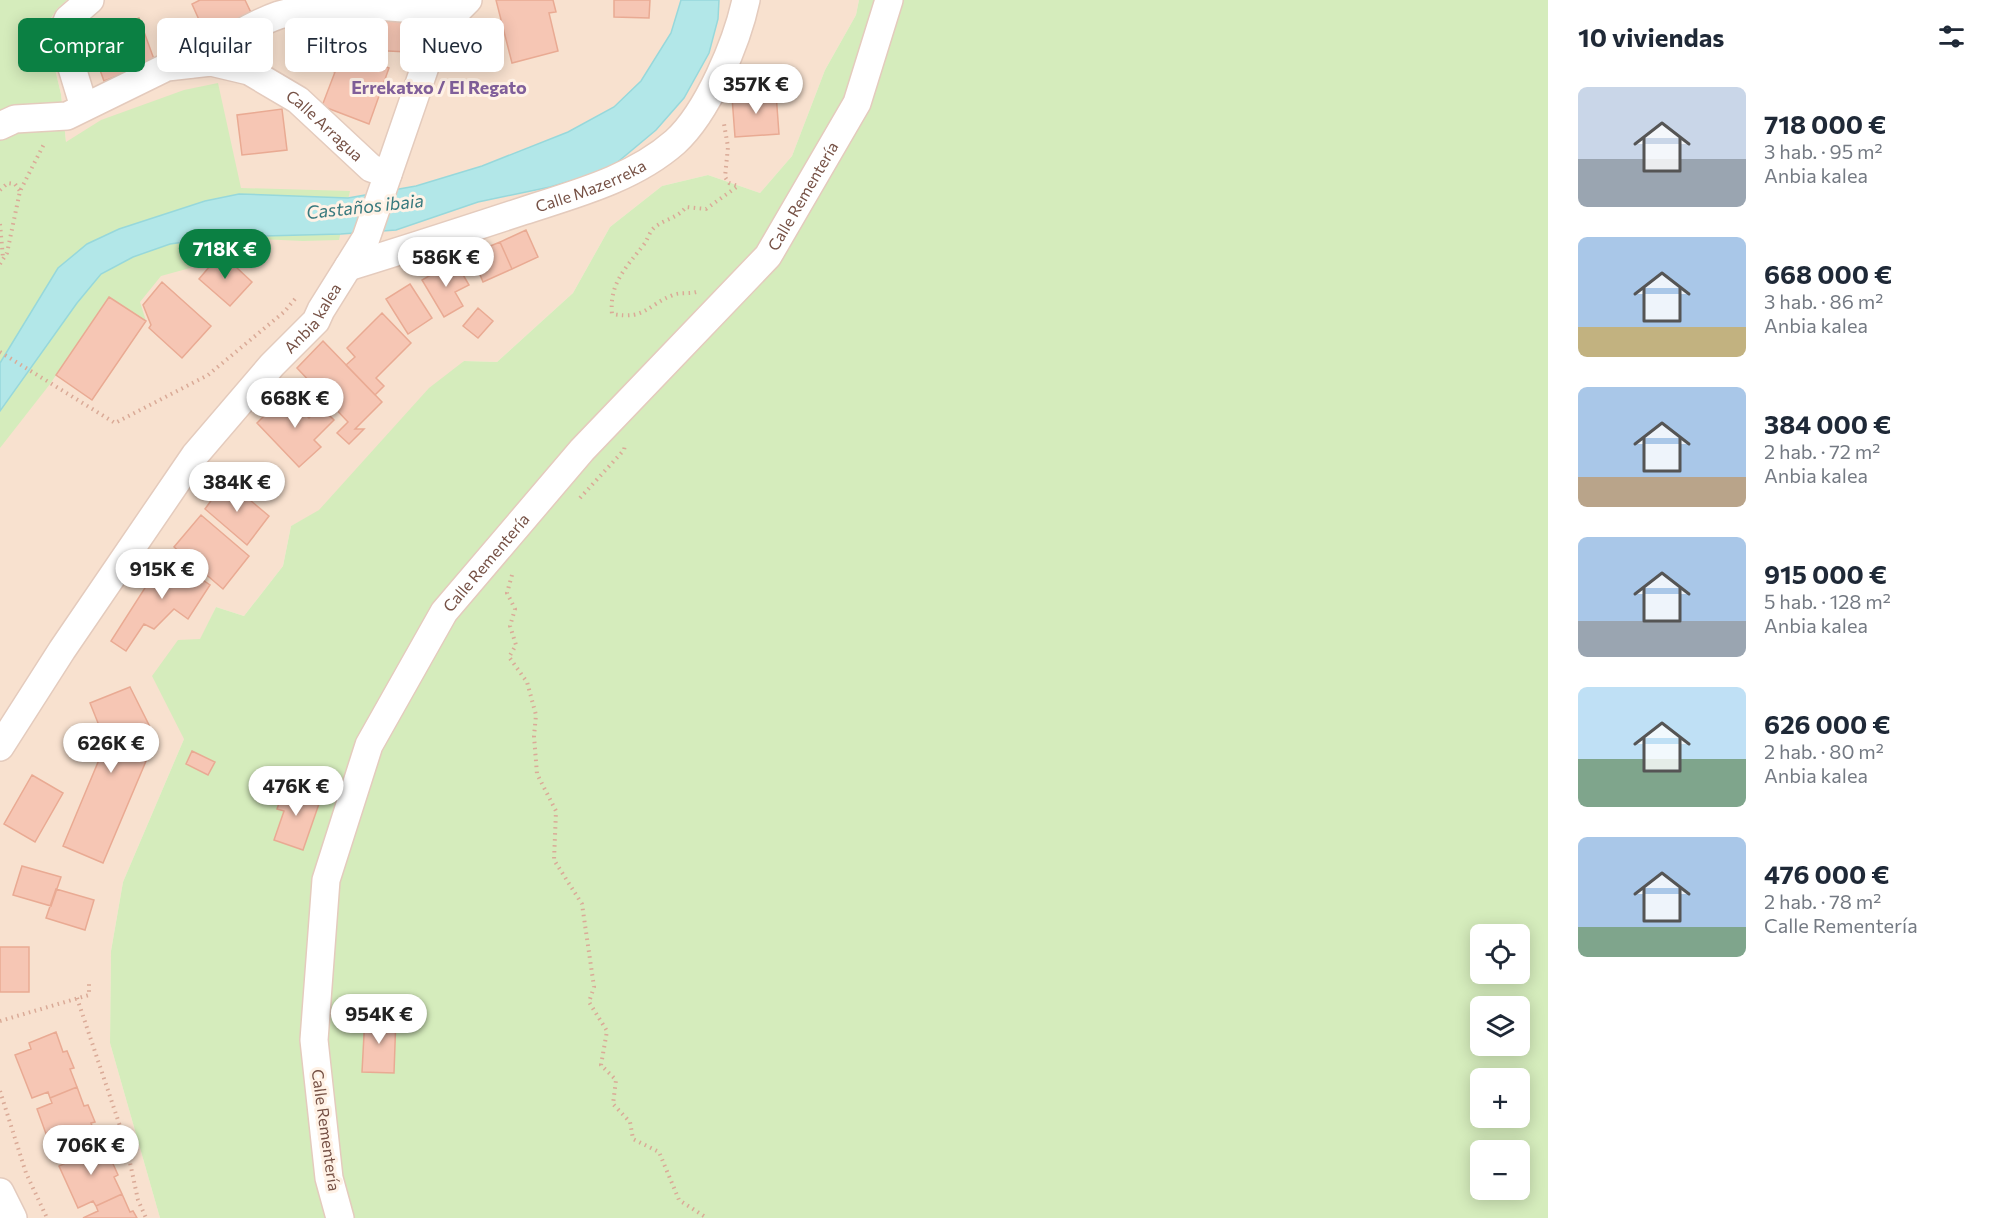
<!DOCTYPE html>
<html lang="es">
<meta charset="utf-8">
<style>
:root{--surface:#fff;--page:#f2f2f3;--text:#1f2937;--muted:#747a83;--accent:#0b8043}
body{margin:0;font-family:Commissioner,sans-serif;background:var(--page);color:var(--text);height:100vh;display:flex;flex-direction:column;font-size:22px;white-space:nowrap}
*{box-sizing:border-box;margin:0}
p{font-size:20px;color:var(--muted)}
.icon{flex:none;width:33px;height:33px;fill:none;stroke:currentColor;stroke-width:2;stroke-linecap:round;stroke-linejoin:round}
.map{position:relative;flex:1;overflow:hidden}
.details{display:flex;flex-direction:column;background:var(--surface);width:450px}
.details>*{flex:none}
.guide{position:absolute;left:18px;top:18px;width:570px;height:54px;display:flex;gap:12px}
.fabs{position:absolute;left:1470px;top:924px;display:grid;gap:12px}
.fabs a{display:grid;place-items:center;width:60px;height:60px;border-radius:9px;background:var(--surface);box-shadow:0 3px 15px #0003;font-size:30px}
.price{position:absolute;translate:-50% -51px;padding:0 14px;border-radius:21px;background:#fff;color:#222;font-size:20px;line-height:39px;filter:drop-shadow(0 2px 3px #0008)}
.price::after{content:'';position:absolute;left:50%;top:36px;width:18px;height:14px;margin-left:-9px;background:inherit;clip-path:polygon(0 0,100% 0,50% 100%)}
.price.current{background:var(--accent);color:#fff}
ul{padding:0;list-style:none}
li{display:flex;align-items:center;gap:18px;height:150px;padding:0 30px}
li span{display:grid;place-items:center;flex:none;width:168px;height:120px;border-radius:9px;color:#555}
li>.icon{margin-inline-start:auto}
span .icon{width:72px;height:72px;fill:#fffc;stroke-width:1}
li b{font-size:26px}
h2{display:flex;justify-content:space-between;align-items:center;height:72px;padding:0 30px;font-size:26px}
.pill{padding:0 21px;border-radius:9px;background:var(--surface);box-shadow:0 3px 15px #0003;font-size:21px;line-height:54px}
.pill.current{background:var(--accent);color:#fff}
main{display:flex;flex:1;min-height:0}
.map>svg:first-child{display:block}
</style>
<main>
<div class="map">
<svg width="1548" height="1218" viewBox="0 0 1548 1218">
<rect width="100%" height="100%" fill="#feeede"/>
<path fill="#f8e1cf" d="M67 0H859L856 15 825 70 792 156 760 193 708 175 662 186 610 227 573 293 497 362 464 361 319 511 291 526 283 566 244 616 216 607 200 640 184 739 123 882 111 951 110 1043 160 1218H0V295L66 142 61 94 45 27 57 9Z"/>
<path fill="#d5ecbc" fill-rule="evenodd" d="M0 0H67L57 9 45 27 61 94 66 142 101 120 184 90 218 83 241 188 350 191 339 240 303 241 219 237 190 268 161 276 140 302 146 321 109 297 50 384 0 448Z
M859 0H1548V1218H160L110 1043 111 951 123 882 184 739 152 676 178 640 200 639 216 607 244 616 283 566 291 526 319 510 429 388 464 361 497 362 573 293 610 227 662 186 708 175 760 193 792 156 825 70 856 15ZM1480 934H1520V974H1480ZM1480 1006H1520V1046H1480ZM1480 1078H1520V1118H1480ZM1480 1150H1520V1190H1480Z"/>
<path fill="#b2e7e8" stroke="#97d8db" stroke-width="1.5" d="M681 0H719L718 19 709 53 684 98 656 130 608 170 550 187 478 202 396 230 341 234 219 237 170 244 133 257 101 274 77 303 0 411V363L58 268 87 244 119 229 205 201 239 194 348 198 416 186 482 166 568 132 614 107 641 81 671 33Z"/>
<path fill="#f6c6b4" stroke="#e9aa93" stroke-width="1.5" d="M200 0H245L254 19 208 40 192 4Z
M496 0H553L556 12 549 13 558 51 512 63Z
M614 0H650L649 18 614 17Z
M349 11 410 14 408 52 347 49Z
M139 18 155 62 104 81 88 37Z
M323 29 347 37 342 51 389 68 369 124 322 106 335 72 311 64Z
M776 93 779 134 735 137 732 97Z
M282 109 287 150 242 155 237 115Z
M526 230 538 257 512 269 500 242Z
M500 242 512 269 483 282 478 270 469 274 464 263 473 259 471 254Z
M221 253 252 282 230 306 199 279Z
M455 261 469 285 455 292 463 306 444 317 422 280Z
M162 282 211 326 182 358 149 328 151 325 143 305Z
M410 284 432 318 408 334 386 299Z
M109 297 146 321 92 400 56 375Z
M478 308 493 321 478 338 463 326Z
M382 313 411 343 376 378 384 386 375 395 346 365 355 357 347 348Z
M323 341 382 402 355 429H364L349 444 337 433 348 422 297 368Z
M285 395 309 418 320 406 334 420 314 440 321 447 299 467 257 423Z
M226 480 269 516 247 545 205 509Z
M201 515 249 556 223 589 174 547Z
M166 555 210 585 188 619 174 609 154 629 144 624 126 651 111 641Z
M130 687 151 729 149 754 103 863 63 846 106 743 90 703Z
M192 751 215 762 208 775 186 764Z
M32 775 63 793 35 842 4 824Z
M285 786 321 798 303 850 274 840 284 811 277 809Z
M22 866 61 877 51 906 13 895Z
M56 889 94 900 85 930 46 918Z
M0 947H29V992H0Z
M365 1016 396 1017 394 1073 362 1072Z
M56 1032 63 1052 67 1051 74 1068 70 1069 77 1087 50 1098 48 1092 32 1098 15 1055 31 1049 29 1043Z
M77 1087 84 1106 88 1105 95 1122 91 1123 98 1141 72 1152 69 1146 53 1153 37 1109 52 1103 50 1098Z
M98 1141 107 1160 110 1158 114 1166 118 1175 114 1177 122 1194 96 1206 93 1201 78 1208 59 1166 74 1159 72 1152Z
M122 1194 130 1212 133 1211 137 1218H83L98 1211 96 1206Z"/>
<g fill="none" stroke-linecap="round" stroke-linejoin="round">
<defs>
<g id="minor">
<path d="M191 64C217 47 250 25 279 15 336 0 394 4 452 16L449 1"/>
<path d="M84 107 62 35 68 19 90 0"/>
<path id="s1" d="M0 126 15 119 67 116 167 67 211 62 249 71 298 100 371 168 388 174"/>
<path id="s2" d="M348 267C407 249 465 230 523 211 575 194 633 179 675 142 708 112 737 42 746 0"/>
<path id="s3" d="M0 747 62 650 195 455 272 365 316 321 321 310 366 238 427 61 452 16 468 0"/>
<path d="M0 1192 13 1218"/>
<path id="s4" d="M340 1218 329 1178 314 1040 326 880 369 745 444 612 582 450 768 256 857 103 889 0"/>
</g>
</defs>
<use href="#minor" stroke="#e4cbbd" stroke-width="30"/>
<path stroke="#daaa97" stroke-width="4" stroke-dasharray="1.5 4.5" stroke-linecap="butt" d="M0 190 8 183 15 184 20 191
M0 224 3 258
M0 264 7 253 20 191 44 144
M696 292C689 294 680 292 673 295 647 305 646 320 612 314 609 282 627 267 645 243 648 238 650 231 655 227 665 219 678 218 686 207L706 209 738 186 729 183 725 177 728 147 724 124
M0 352 115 423 208 375 284 312 295 299
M580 498 624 450 625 445
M512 575 507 593 515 609 510 626 516 645 509 657 527 682 536 715 534 736 537 774 556 811 554 860 582 904 594 987 589 1002 607 1031 601 1065 616 1080 613 1104 630 1122 633 1139 659 1152 679 1200 707 1218
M77 998 126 1144 138 1200 146 1218
M0 1021 89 995V982
M0 1091 26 1173 47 1218"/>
<use href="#minor" stroke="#fff" stroke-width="27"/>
</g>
<g text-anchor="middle" stroke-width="6" stroke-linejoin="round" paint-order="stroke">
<g font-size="16" fill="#765145" stroke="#fff2e6">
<text dy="6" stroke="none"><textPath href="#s1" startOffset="357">Calle Arragua</textPath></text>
<text dy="6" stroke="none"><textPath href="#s2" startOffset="256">Calle Mazerreka</textPath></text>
<text dy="6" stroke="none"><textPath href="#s4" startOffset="1186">Calle Rementería</textPath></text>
<text dy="6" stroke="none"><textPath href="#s3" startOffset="532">Anbia kalea</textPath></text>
<text dy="6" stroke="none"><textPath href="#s4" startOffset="700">Calle Rementería</textPath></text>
<text transform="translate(326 1130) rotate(82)" y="6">Calle Rementería</text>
</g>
<g font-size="18" font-weight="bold" fill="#805f9a" stroke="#fff2e6">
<text x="439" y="94">Errekatxo / El Regato</text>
</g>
<g font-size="18" font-style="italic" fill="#37797d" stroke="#fff2e6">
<text transform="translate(365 207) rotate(-6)" y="6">Castaños ibaia</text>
</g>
</g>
</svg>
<div class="fabs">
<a><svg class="icon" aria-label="locate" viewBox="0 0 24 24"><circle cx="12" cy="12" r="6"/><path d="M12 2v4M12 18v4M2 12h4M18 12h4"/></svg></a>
<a><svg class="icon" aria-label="layers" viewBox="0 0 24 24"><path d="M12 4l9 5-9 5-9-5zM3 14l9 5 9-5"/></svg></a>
<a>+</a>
<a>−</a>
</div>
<b class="price" style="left:756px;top:115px">357K €</b>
<b class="price current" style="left:225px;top:280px">718K €</b>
<b class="price" style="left:446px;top:288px">586K €</b>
<b class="price" style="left:295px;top:429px">668K €</b>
<b class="price" style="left:237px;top:513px">384K €</b>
<b class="price" style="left:162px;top:600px">915K €</b>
<b class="price" style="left:111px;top:774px">626K €</b>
<b class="price" style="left:296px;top:817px">476K €</b>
<b class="price" style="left:379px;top:1045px">954K €</b>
<b class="price" style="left:91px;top:1176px">706K €</b>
<div class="guide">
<a class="pill current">Comprar</a>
<a class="pill">Alquilar</a>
<a class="pill">Filtros</a>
<a class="pill">Nuevo</a>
</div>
</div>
<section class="details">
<h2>10 viviendas<svg class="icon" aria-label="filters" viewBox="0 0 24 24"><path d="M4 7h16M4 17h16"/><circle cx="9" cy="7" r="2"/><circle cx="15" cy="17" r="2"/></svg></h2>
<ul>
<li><span style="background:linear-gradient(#c9d6e8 60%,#9aa5b1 0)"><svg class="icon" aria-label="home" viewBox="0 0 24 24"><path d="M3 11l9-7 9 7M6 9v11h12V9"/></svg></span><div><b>718 000 €</b><p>3 hab. · 95 m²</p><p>Anbia kalea</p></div></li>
<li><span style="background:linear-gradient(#a9c7e8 75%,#c2b280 0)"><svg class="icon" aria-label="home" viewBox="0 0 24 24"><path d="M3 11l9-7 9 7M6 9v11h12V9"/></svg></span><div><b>668 000 €</b><p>3 hab. · 86 m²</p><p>Anbia kalea</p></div></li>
<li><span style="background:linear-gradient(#a9c7e8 75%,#b9a48a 0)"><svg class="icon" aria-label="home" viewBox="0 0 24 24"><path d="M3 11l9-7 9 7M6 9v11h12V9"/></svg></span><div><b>384 000 €</b><p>2 hab. · 72 m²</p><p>Anbia kalea</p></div></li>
<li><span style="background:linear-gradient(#a9c7e8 70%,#9aa5b1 0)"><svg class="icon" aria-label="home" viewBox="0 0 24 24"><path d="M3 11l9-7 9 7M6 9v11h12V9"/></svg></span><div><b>915 000 €</b><p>5 hab. · 128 m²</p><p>Anbia kalea</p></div></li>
<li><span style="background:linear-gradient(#bfe0f5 60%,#7fa58c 0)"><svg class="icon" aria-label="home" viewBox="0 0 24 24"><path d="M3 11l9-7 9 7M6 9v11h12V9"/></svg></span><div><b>626 000 €</b><p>2 hab. · 80 m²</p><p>Anbia kalea</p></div></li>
<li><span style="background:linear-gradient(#a9c7e8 75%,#7fa58c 0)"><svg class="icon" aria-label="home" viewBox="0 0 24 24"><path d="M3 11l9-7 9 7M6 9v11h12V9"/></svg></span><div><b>476 000 €</b><p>2 hab. · 78 m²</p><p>Calle Rementería</p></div></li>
</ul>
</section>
</main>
